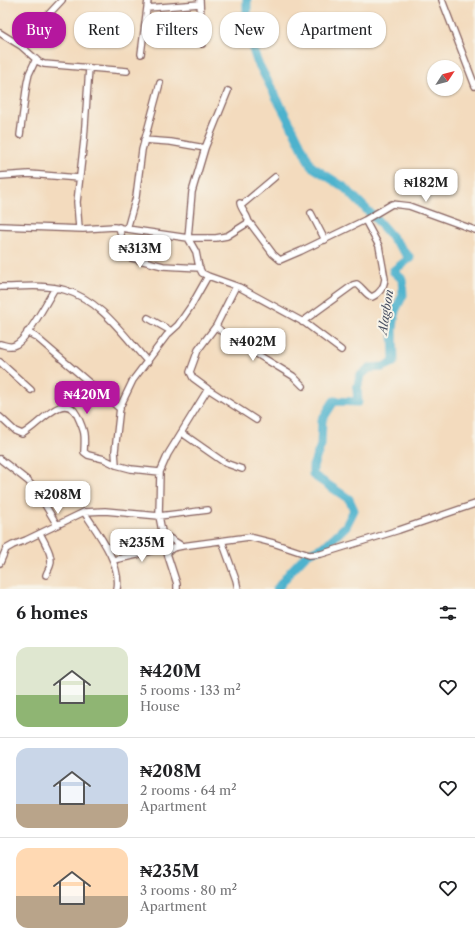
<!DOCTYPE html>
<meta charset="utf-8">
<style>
:root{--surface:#fff;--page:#f6f6f6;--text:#202124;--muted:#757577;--line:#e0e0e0;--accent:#b5179e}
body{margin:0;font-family:"Libre Caslon Text",serif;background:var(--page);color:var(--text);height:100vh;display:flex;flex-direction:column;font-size:15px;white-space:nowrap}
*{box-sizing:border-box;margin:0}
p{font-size:13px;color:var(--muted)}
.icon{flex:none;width:22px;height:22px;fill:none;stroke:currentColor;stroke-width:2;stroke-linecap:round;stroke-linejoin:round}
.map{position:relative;height:589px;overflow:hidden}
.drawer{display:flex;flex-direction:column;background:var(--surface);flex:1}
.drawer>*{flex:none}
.top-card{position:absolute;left:12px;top:12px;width:451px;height:36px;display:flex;gap:8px}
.needle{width:26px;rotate:54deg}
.buttons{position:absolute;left:427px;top:60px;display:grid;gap:8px}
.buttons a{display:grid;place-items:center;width:36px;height:36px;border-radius:50%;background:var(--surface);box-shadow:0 1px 3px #0004;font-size:20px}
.price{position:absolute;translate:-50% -34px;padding:0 9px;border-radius:8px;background:#fff;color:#222;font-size:13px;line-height:26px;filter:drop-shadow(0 1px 2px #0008)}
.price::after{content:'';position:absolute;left:50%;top:24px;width:12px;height:9px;margin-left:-6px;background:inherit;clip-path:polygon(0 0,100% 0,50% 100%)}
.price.on{background:var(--accent);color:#fff}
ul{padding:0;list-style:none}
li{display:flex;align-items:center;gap:12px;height:100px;padding:0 16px}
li+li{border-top:1px solid var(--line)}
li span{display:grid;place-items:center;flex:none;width:112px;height:80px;border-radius:12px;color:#555}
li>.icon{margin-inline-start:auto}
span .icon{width:48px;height:48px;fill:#fffc;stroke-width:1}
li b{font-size:17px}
h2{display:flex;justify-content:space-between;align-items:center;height:48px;padding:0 16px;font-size:17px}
.tag{padding:0 14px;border-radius:16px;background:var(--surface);box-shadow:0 1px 3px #0004;font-size:14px;line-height:36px}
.tag.on{background:var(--accent);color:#fff}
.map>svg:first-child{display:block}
</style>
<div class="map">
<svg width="475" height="589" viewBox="0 0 475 589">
<rect width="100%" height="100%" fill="#f7f3e8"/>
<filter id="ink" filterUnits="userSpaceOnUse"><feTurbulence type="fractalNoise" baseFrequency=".025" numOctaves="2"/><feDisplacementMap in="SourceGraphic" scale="8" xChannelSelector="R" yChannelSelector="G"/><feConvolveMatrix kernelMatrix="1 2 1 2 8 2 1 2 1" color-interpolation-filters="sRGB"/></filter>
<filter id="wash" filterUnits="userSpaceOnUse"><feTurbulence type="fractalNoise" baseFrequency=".012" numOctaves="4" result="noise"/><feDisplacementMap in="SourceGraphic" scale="16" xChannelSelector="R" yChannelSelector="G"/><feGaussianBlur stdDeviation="0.9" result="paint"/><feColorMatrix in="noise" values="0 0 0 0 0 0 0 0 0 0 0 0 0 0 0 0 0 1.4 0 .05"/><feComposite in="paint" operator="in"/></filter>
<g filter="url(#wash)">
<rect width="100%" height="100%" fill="#f3dbbe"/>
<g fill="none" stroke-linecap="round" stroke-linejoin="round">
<path stroke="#4eb2cd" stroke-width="9" d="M247 0V31L257 61 294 131 311 166 344 187 377 220 410 258 393 271 402 279 403 295 395 311 393 330 394 362 383 367 369 368 360 376 357 389 358 402 334 401 322 420 321 445 313 466V475L349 499 354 510 346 526 325 546 307 554 290 572 277 589"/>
</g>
</g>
<g filter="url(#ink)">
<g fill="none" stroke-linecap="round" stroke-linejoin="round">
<defs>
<path id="minor" d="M200 0 202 44
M442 0 475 86
M147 8 200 4
M0 33 21 46 39 62 44 64 127 71
M20 45 62 0
M141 54 148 0
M228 91 205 148 192 192 188 238 196 252 199 267 202 273 208 276 239 287 305 323 341 350
M20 135 27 83 29 74 36 59
M144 140 171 142 205 148
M0 176 29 174 79 178
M311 213 325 240
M249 223C248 215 241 210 240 203L243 204 275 177
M0 226 83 229 114 227 188 238H216L227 236 246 224 250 223 273 254 280 260 301 251 365 220 392 204 409 206 475 230
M119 227 122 239 120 255 163 266 200 268
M79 228 77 202 84 140 89 68
M127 229 136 197 142 150 160 83
M236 286 216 326 198 350 190 372 193 378 208 389 256 420
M0 287C21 287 45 284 65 290 102 301 123 335 148 362
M148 318 171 331
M302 322 353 285 357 284C363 288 366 295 372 297 379 294 384 287 385 279L379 246 365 220
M216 326 224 334 293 376 303 386
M27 332 36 337 120 409
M0 344C5 345 10 348 15 345 26 341 48 300 55 288
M0 362 31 390
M0 417 15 431 22 434C38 427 64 389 77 415 85 432 85 434 84 452L88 455 104 459 116 465 131 469 160 472
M182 433 225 463 242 469
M0 459 28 481 38 493 57 525
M116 465 115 451 120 407 133 380 167 335 178 325 191 306 208 276
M84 512C97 532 122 564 117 589
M40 533C44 542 54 556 50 566 49 569 47 572 46 575
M163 534 182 546
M222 541 236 580 238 589
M167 553 173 548 182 546 249 537 273 543 309 555 321 554 399 530 475 504
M113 560 137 555 165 547
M0 563 6 549 13 545 26 540 84 512 105 511 159 516 208 510
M177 589V584L165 547 159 516 160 472 168 454 208 389"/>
</defs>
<use href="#minor" stroke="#85615e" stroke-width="8"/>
<use href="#minor" stroke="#fff" stroke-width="5.5"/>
</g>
</g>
<g text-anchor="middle" stroke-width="4" stroke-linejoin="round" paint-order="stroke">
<g font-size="12" font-style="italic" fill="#4b5264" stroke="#f7f3e8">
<text transform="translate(386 312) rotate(-81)" y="4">Alagbon</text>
</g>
</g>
</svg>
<div class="buttons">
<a><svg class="needle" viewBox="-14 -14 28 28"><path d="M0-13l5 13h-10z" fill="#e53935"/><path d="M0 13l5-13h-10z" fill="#757577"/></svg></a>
</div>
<b class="price" style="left:426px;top:203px">₦182M</b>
<b class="price" style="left:140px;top:269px">₦313M</b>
<b class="price" style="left:253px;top:362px">₦402M</b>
<b class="price on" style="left:87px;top:415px">₦420M</b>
<b class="price" style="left:58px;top:515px">₦208M</b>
<b class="price" style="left:142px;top:563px">₦235M</b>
<div class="top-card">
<a class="tag on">Buy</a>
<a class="tag">Rent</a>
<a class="tag">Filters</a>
<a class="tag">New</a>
<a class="tag">Apartment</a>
</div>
</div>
<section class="drawer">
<h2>6 homes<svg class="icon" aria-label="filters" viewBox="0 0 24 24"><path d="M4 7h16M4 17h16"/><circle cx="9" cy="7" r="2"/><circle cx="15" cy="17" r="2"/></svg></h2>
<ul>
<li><span style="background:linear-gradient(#dfe7d0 60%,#8fb573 0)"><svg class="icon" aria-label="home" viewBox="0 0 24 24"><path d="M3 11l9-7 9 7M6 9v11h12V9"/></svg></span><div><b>₦420M</b><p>5 rooms · 133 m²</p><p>House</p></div><svg class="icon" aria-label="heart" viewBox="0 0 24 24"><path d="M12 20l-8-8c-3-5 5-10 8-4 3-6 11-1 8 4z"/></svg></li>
<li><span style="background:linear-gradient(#c9d6e8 70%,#b9a48a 0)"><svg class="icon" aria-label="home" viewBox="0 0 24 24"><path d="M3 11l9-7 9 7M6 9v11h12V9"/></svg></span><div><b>₦208M</b><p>2 rooms · 64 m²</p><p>Apartment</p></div><svg class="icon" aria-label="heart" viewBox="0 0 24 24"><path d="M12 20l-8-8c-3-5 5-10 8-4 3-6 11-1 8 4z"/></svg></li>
<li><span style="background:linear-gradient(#ffd9b3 60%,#b9a48a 0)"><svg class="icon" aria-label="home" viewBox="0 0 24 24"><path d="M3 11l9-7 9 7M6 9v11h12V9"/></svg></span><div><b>₦235M</b><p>3 rooms · 80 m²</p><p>Apartment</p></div><svg class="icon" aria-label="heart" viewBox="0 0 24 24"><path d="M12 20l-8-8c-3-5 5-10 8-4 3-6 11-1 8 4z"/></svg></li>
</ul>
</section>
